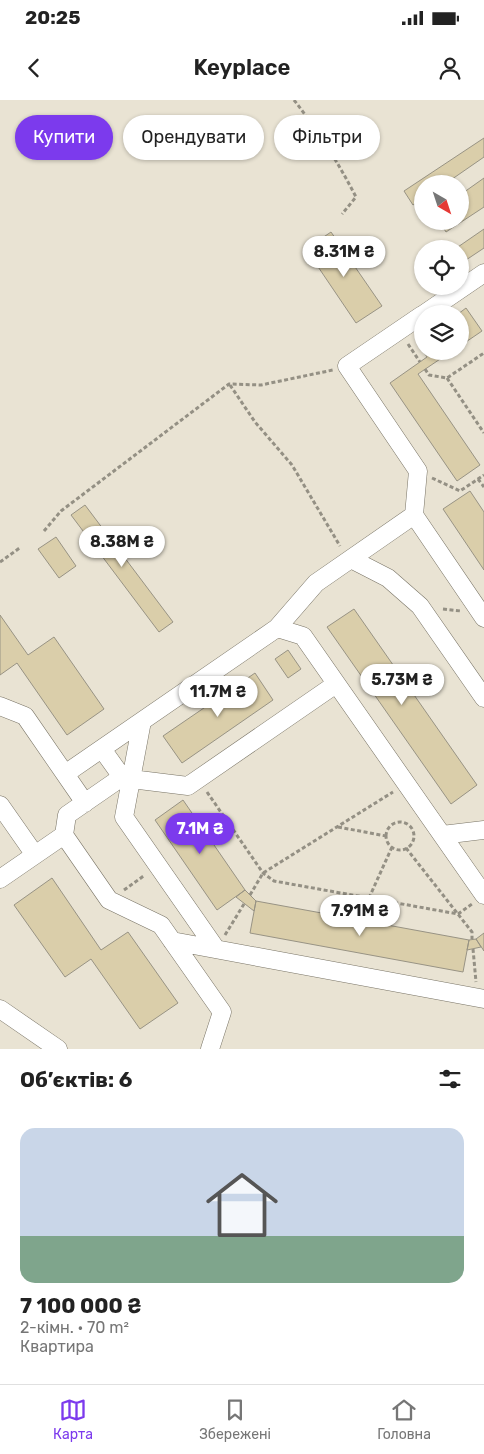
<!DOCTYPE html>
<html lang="uk">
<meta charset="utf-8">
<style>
:root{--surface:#fff;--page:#f6f6f6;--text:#222;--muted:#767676;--line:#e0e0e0;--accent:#7c3aed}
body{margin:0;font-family:Rubik,sans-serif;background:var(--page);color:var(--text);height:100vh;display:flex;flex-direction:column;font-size:19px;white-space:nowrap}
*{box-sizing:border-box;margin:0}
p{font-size:16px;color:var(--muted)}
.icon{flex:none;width:28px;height:28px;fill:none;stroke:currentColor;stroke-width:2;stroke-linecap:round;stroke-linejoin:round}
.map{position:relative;height:949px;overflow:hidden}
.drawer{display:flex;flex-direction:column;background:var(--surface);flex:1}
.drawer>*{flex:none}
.banner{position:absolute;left:15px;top:15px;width:455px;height:45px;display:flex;gap:10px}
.needle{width:32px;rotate:141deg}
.fabs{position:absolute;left:414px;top:75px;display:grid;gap:10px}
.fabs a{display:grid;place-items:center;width:55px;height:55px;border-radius:50%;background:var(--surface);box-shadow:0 1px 4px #0004;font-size:25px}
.price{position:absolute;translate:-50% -42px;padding:0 11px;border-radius:18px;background:#fff;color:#222;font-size:16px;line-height:32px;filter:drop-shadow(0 1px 2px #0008)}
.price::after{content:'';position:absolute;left:50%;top:30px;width:15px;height:11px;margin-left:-8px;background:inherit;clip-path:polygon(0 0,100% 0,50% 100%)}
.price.selected{background:var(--accent);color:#fff}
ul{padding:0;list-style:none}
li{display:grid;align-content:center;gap:10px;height:265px;padding:0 20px}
li span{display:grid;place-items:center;height:155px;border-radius:15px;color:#555}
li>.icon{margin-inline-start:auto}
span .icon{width:90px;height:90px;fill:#fffc;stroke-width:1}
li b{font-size:21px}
h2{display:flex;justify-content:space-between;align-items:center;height:60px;padding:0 20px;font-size:21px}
.pill{padding:0 18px;border-radius:22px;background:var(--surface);box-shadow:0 1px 4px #0004;font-size:18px;line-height:45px}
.pill.selected{background:var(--accent);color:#fff}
.status{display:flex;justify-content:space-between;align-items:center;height:35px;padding:0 25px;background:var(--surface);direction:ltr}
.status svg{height:14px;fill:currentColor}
header{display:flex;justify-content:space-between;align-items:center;height:65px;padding:0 20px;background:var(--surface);font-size:22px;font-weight:600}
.menu{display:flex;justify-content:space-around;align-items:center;height:70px;border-top:1px solid var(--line);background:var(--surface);font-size:14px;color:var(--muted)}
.menu a{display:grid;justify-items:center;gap:2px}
.menu .selected{color:var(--accent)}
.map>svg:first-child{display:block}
</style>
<div class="status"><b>20:25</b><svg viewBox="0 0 49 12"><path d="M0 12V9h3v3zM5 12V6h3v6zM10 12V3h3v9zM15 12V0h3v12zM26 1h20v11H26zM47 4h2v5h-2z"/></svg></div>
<header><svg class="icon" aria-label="back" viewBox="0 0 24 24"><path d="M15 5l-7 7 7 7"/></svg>Keyplace<svg class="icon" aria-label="person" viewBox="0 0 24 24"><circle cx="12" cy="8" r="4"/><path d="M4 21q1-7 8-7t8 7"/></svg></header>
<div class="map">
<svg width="484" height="949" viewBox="0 0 484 949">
<rect width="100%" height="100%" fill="#e9e3d3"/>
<path fill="#daceaa" stroke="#989384" d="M484 38V57L445 84H422V99L413 105 404 91Z
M484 78V107L446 132 439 121H460V95Z
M484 129V148L460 164V149H455Z
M331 132 382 206 356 223 306 149Z
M466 208 482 231 460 246V214H458Z
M423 251H452L418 274 480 365 457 381 390 283 427 257Z
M470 391 484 412V470L443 409Z
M85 405 173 522 159 532 71 415Z
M56 437 76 466 59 478 38 449Z
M354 509 477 685 451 704 327 527Z
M0 515 28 555 54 537 104 609 67 635 17 563 0 575Z
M288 550 301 569 288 578 275 559Z
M255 573 273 600 182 663 163 636Z
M183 700 245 790 217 810 155 720Z
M52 778 101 850 128 832 178 903 140 929 91 859 65 877 14 805Z
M245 790 256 801 254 811 236 797Z
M256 801 469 840 463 872 250 833Z
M484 833V851L476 839Z
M476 839 481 847 467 850 469 840Z"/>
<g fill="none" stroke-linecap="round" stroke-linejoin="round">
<defs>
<path id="minor" d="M424 214 484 173
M422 215 347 266 418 371 414 415 484 518
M351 459 388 478 420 506 484 598
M277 528 303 536 484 795
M0 606 25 616 85 703
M142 621 124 717 216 849
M102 649 122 677 67 715 64 735 109 800 161 825 222 912 210 949
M65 674 277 528 316 483 414 415
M131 679 188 686 336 584
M0 705 35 755
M442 735 484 730
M0 779 64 735
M172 841 484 899
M0 909 58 949"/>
</defs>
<use href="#minor" stroke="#787365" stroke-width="19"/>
<path stroke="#949084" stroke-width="3" stroke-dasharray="4 2.5" stroke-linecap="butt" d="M294 0C318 31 338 62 356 97L342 114
M408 244 420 262
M425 269 429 275 447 278 484 253
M447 278 484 333
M230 285 255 322 292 365 340 446
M432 378 460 391 484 375
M478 379 484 387
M44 431 61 411 229 284 261 285 333 270
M0 462 21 447
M443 509 461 511
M207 692 263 773 274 781 458 814 472 804
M386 736a14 14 0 1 1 28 0a14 14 0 1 1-28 0Z
M338 727 386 736
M406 748 472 832V839
M124 790 145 775
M250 795 263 773 393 692
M369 798 392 747
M225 835 244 804
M473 849 476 882"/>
<use href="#minor" stroke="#fff" stroke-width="18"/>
</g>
</svg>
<div class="fabs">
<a><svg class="needle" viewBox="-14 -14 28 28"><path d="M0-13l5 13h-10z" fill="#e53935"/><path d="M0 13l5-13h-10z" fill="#767676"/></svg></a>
<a><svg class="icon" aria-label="locate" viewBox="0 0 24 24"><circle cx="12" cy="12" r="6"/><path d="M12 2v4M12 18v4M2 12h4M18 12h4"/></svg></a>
<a><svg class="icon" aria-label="layers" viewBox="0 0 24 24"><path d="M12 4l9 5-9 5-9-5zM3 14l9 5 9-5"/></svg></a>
</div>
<b class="price" style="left:344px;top:178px">8.31M ₴</b>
<b class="price" style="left:122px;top:468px">8.38M ₴</b>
<b class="price" style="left:402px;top:606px">5.73M ₴</b>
<b class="price" style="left:218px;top:618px">11.7M ₴</b>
<b class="price selected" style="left:200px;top:755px">7.1M ₴</b>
<b class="price" style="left:360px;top:837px">7.91M ₴</b>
<div class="banner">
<a class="pill selected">Купити</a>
<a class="pill">Орендувати</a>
<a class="pill">Фільтри</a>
</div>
</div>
<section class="drawer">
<h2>Об’єктів: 6<svg class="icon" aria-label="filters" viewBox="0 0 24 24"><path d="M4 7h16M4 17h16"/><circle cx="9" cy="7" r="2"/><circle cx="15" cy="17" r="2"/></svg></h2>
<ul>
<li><span style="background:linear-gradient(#c9d6e8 70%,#7fa58c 0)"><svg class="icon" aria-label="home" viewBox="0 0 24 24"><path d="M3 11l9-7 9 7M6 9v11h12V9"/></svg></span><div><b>7 100 000 ₴</b><p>2-кімн. · 70 m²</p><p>Квартира</p></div></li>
</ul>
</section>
<nav class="menu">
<a class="selected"><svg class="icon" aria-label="map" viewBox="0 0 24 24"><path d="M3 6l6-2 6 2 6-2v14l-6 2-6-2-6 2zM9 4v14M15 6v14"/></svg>Карта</a>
<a><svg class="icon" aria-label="saved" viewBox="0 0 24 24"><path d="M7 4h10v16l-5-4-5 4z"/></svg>Збережені</a>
<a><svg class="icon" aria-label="home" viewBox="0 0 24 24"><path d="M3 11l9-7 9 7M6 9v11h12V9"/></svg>Головна</a>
</nav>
